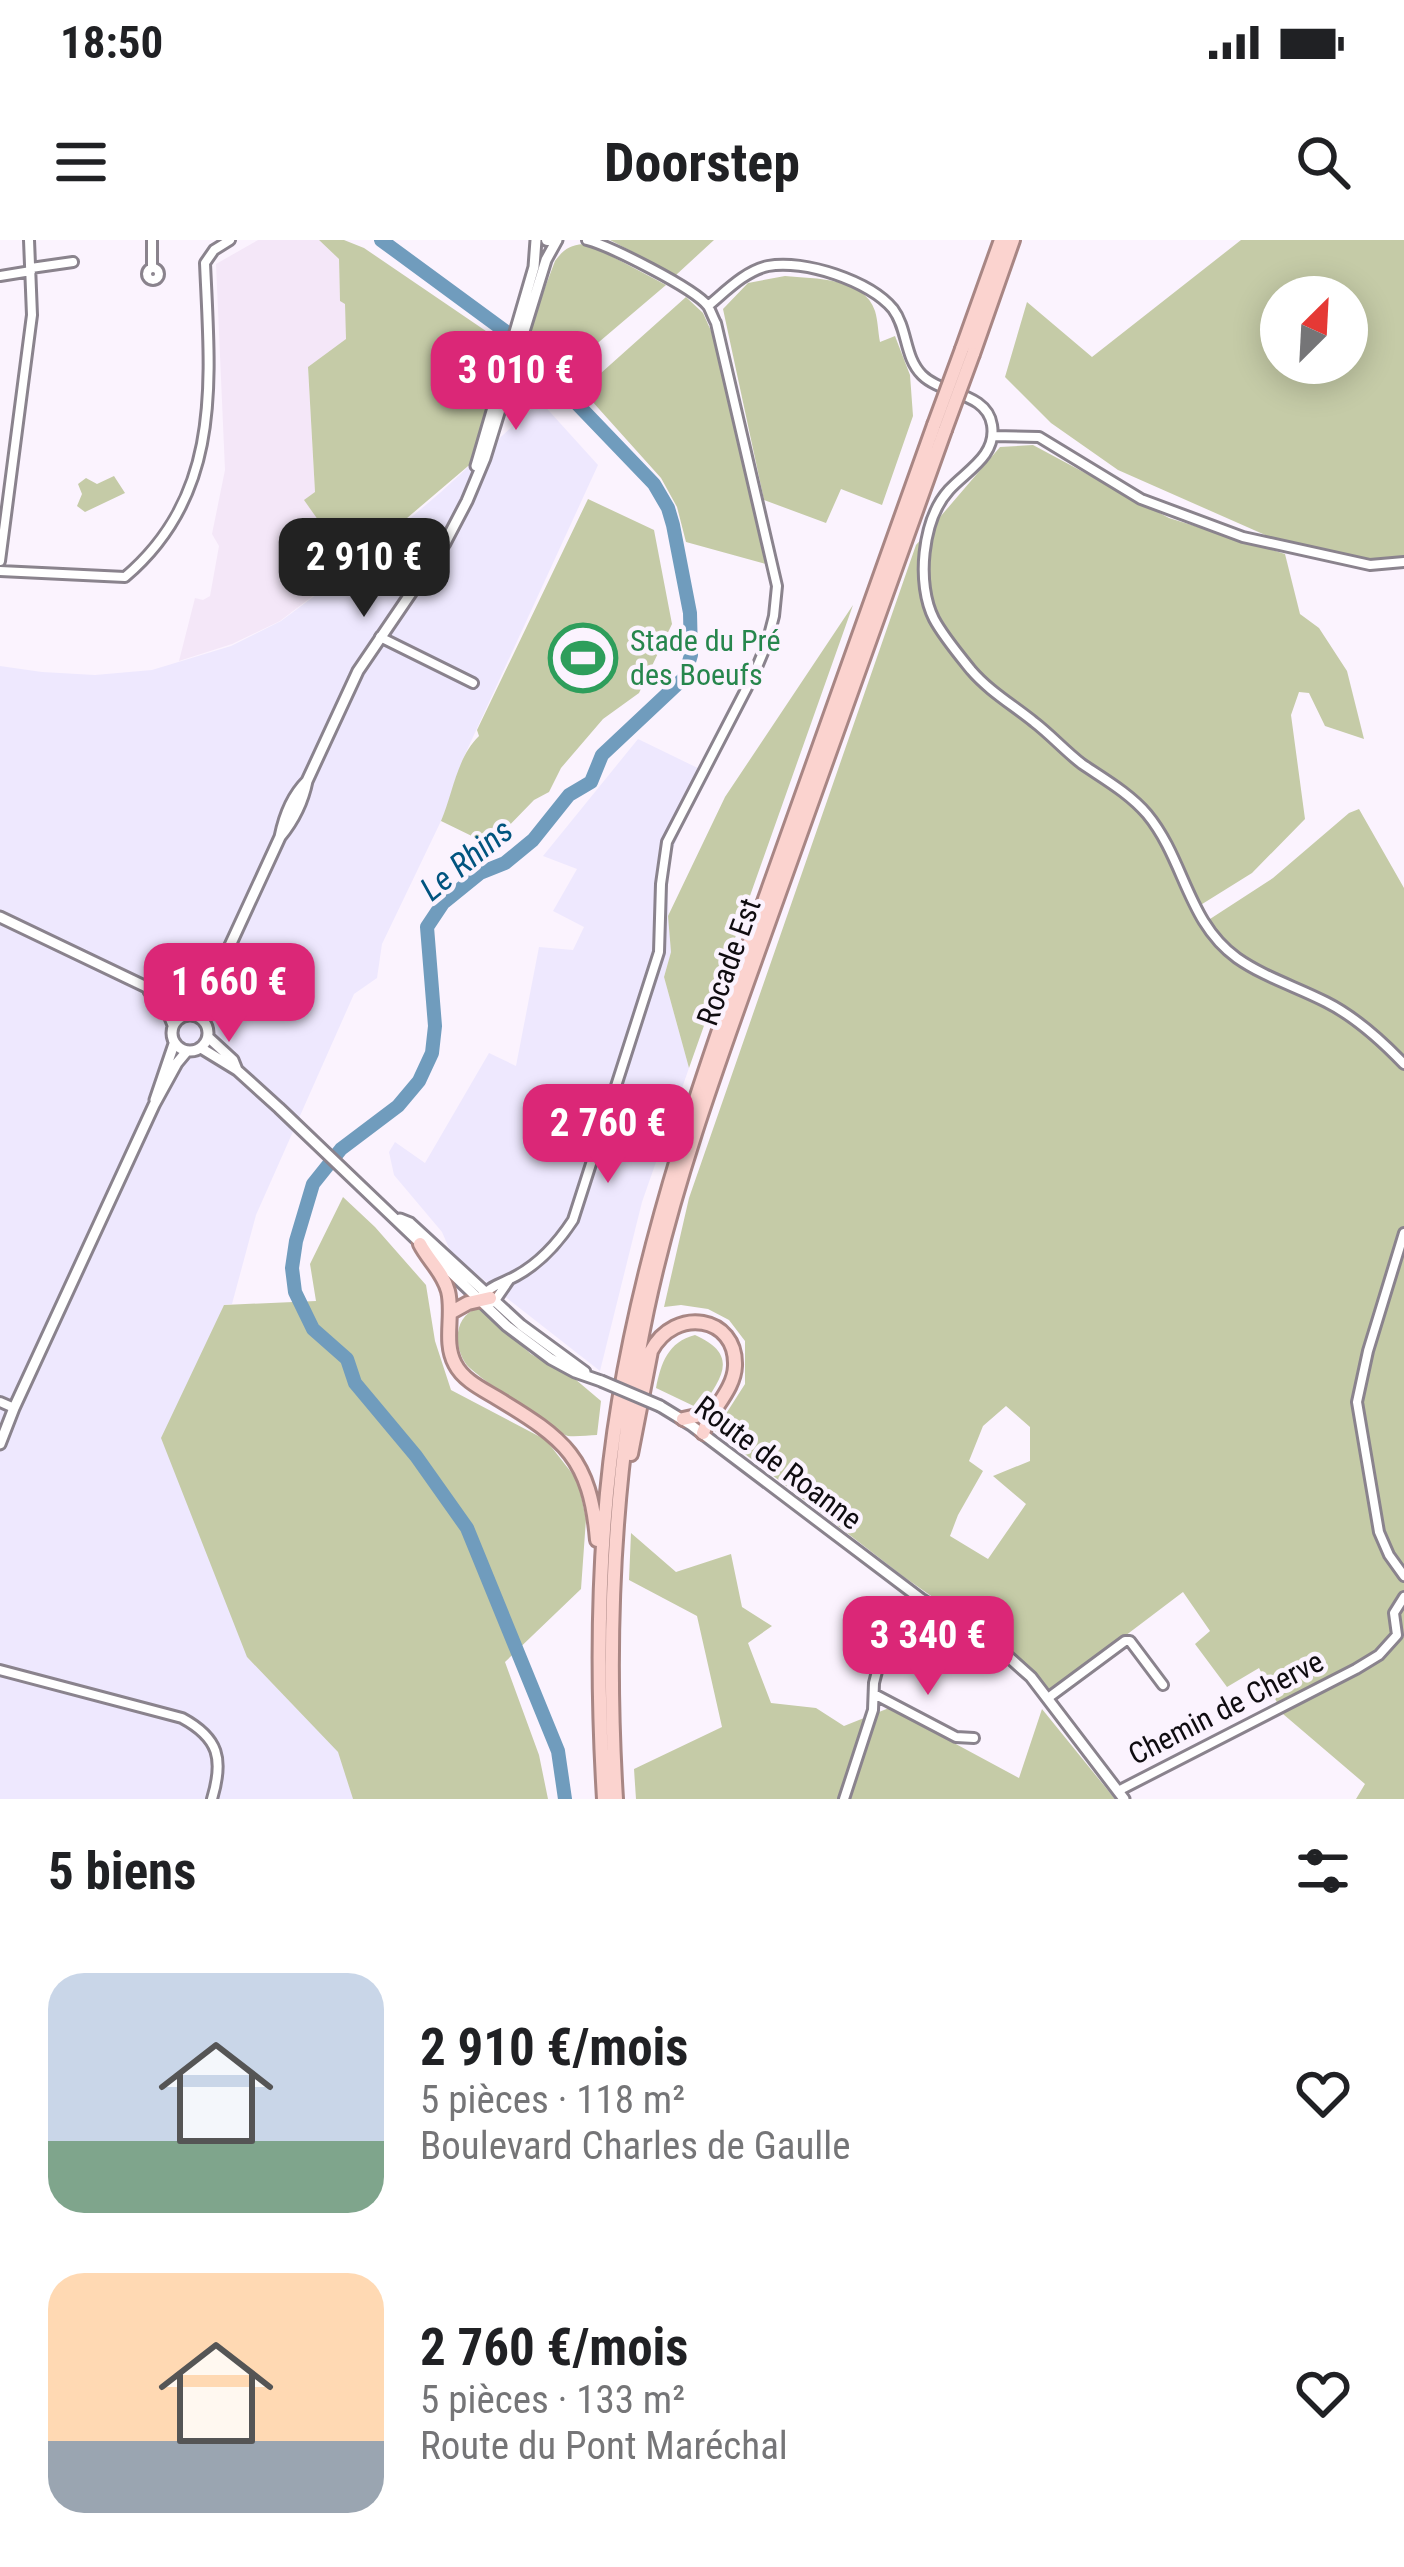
<!DOCTYPE html>
<html lang="fr">
<meta charset="utf-8">
<style>
:root{--surface:#fff;--page:#f2f2f2;--text:#202124;--muted:#757577;--accent:#db2777}
body{margin:0;font-family:"Roboto Condensed",sans-serif;background:var(--page);color:var(--text);height:100vh;display:flex;flex-direction:column;font-size:45px;white-space:nowrap}
*{box-sizing:border-box;margin:0}
p{font-size:39px;color:var(--muted)}
.icon{flex:none;width:66px;height:66px;fill:none;stroke:currentColor;stroke-width:2;stroke-linecap:round;stroke-linejoin:round}
.map{position:relative;height:1559px;overflow:hidden}
.sheet{display:flex;flex-direction:column;background:var(--surface);flex:1}
.sheet>*{flex:none}
.needle{width:78px;rotate:24deg}
.controls{position:absolute;left:1260px;top:36px;display:grid;gap:24px}
.controls a{display:grid;place-items:center;width:108px;height:108px;border-radius:50%;background:var(--surface);box-shadow:0 6px 30px #0003;font-size:60px}
.price{position:absolute;translate:-50% -102px;padding:0 27px;border-radius:24px;background:var(--accent);color:#fff;font-size:39px;line-height:78px;filter:drop-shadow(0 3px 6px #0008)}
.price::after{content:'';position:absolute;left:50%;top:72px;width:36px;height:27px;margin-left:-18px;background:inherit;clip-path:polygon(0 0,100% 0,50% 100%)}
.price.on{background:#222;color:#fff}
ul{padding:0;list-style:none}
li{display:flex;align-items:center;gap:36px;height:300px;padding:0 48px}
li span{display:grid;place-items:center;flex:none;width:336px;height:240px;border-radius:36px;color:#555}
li>.icon{margin-inline-start:auto}
span .icon{width:144px;height:144px;fill:#fffc;stroke-width:1}
li b{font-size:51px}
h2{display:flex;justify-content:space-between;align-items:center;height:144px;padding:0 48px;font-size:51px}
.status{display:flex;justify-content:space-between;align-items:center;height:84px;padding:0 60px;background:var(--surface);direction:ltr}
.status svg{height:33px;fill:currentColor}
header{display:flex;justify-content:space-between;align-items:center;height:156px;padding:0 48px;background:var(--surface);font-size:54px;font-weight:700}
.map>svg:first-child{display:block}
</style>
<div class="status"><b>18:50</b><svg viewBox="0 0 49 12"><path d="M0 12V9h3v3zM5 12V6h3v6zM10 12V3h3v9zM15 12V0h3v12zM26 1h20v11H26zM47 4h2v5h-2z"/></svg></div>
<header><svg class="icon" aria-label="menu" viewBox="0 0 24 24"><path d="M4 6h16M4 12h16M4 18h16"/></svg>Doorstep<svg class="icon" aria-label="search" viewBox="0 0 24 24"><circle cx="10" cy="10" r="6"/><path d="M15 15l6 6"/></svg></header>
<div class="map">
<svg width="1404" height="1559" viewBox="0 0 1404 1559">
<rect width="100%" height="100%" fill="#fbf3fe"/>
<path fill="#f4e7f8" d="M258 0H319L339 19 340 61 345 63 347 99 308 128 315 252 335 305 323 314 339 336 280 381 232 404 179 421 195 358 203 360 210 356 219 306 212 294 225 230 216 24Z"/>
<path fill="#eee8fe" d="M540 161 598 225 462 521 454 550 441 581 382 704 377 738 354 754 256 975 232 1064 224 1065 247 1417 339 1512 353 1559H0V426L42 432 95 435 152 430 231 406 281 381 348 331 441 252Z
M638 499 708 533 683 583 666 627 671 712 664 737 689 828 642 962 600 1131 452 1015 442 992 394 935 389 912 395 902 425 923 489 813 516 826 539 707 573 710 584 687 553 671 577 629 543 616Z"/>
<path fill="#c5cba7" fill-rule="evenodd" d="M319 0H344L364 8 505 104 474 221 339 336 323 314 335 304 304 260 315 252 308 127 346 99 345 64 340 61 339 19Z
M610 0H714L676 35Z
M1241 0H1404V318L1368 321 1272 298 1118 230 1051 183 1005 137 1027 62 1092 117ZM1281 57H1347V123H1281Z
M583 4 598 9 666 45 566 130 529 90 555 21C563 10 570 5 583 4Z
M785 36C815 39 864 37 875 71 878 81 878 92 880 102L895 96 910 135 913 176 882 265 841 249 826 283 764 260 723 69 748 43Z
M686 57 703 73 712 93 766 324 686 302 677 267 661 238 582 150Z
M1033 205 1169 278 1285 314 1300 374 1319 388 1347 431 1364 499 1325 486 1309 453 1299 452 1291 475 1305 579 1252 633 1199 666 1210 679 1273 638 1349 573 1359 569 1404 648V1559H1356L1365 1544 1283 1474 1259 1428 1227 1447 1195 1404 1210 1391 1183 1352 1051 1452 1006 1408 904 1337 715 1191 745 1144V1101L729 1080 708 1069 681 1065 664 1067 689 958 916 305 1000 207ZM1006 1166 1030 1187V1221L993 1236 1026 1264 988 1319 950 1296 958 1275 983 1231 969 1221 983 1186Z
M114 236 125 253 85 272 77 266 82 254 78 244 86 238 97 244Z
M588 259 654 290 672 384 639 453 603 479 561 528 549 552 534 560 503 592 489 601 480 600 441 581C453 553 457 517 479 496L477 490Z
M853 365 689 828 664 737 671 712 668 676 725 557Z
M343 957 375 987 426 1045 435 1101 451 1150 546 1200 578 1241 586 1279 581 1349 505 1422 539 1515 548 1559H353L338 1512 247 1417 161 1198 224 1065 316 1061 310 1024Z
M478 1068 531 1114 575 1139 601 1161 597 1195C589 1195 577 1197 568 1196 558 1194 472 1133 466 1124 453 1105 454 1076 478 1068Z
M695 1095C740 1115 722 1138 700 1169L656 1148C661 1123 668 1102 695 1095Z
M631 1293 676 1332 731 1314 742 1367 772 1386 748 1403 771 1463 816 1468 844 1486 889 1468 1019 1538 1042 1469 1115 1559H636L634 1529 722 1487 697 1376 629 1340Z"/>
<g fill="none" stroke-linecap="round" stroke-linejoin="round">
<path stroke="#709cbd" stroke-width="14" d="M381 0 513 97 654 244 668 268 673 285 690 373 691 415 684 438 602 515 591 542 569 555 533 600 505 623 480 633 443 663 427 687 435 786 432 813 419 841 398 866 341 909 313 944 296 1001 292 1028 295 1052 313 1089 347 1119 355 1143 416 1216 467 1288 558 1511 565 1559"/>
<defs>
<path id="minor" d="M152 0V28
M147 34a6 6 0 1 1 12 0a6 6 0 1 1-12 0Z
M31 28 73 22
M0 36 31 31
M708 66C726 51 745 31 768 26 804 19 870 41 893 69 908 89 904 117 922 135 942 155 987 152 992 185 997 216 966 231 949 250 922 280 916 344 934 379 943 396 959 415 971 430 989 451 1013 465 1034 482 1051 495 1065 511 1082 524 1104 539 1129 553 1147 574 1185 620 1187 682 1237 718 1264 737 1297 747 1326 762 1356 777 1381 800 1404 824
M993 196 1039 197 1141 259 1243 297 1370 325 1404 322
M0 321 32 75 29 0
M0 331 125 337C224 253 210 139 205 23L214 10 230 0
M380 397 473 443
M1404 993 1368 1111 1357 1162 1379 1292 1389 1315 1404 1336
M481 1056C492 1045 503 1043 516 1036 540 1023 558 1003 573 980L659 712 661 644 667 602 754 434 767 403 774 376 777 346 716 83C715 82 709 67 708 66 694 48 610 6 587 0
M490 1063 494 1062 509 1040
M0 1162 14 1168
M0 1430 182 1478C219 1498 224 1519 212 1559
M874 1454 956 1497 974 1498
M1048 1458 1125 1401H1130L1163 1445
M1118 1551 1356 1429 1379 1415 1397 1395 1394 1373 1404 1357
M844 1559 873 1470 874 1443 882 1412 893 1391 918 1357"/>
<path id="tertiary" d="M476 226 534 27 536 0
M280 597C293 581 303 561 307 541L358 431 445 303 467 261 485 218 546 20 557 0
M0 677 161 754 186 775
M149 751 167 770 173 785
M172 793a18 18 0 1 1 36 0a18 18 0 1 1-36 0Z
M189 775C204 757 209 734 224 716
M203 780C205 756 222 736 227 712L280 597C284 577 292 556 307 541
M208 797 233 820 237 830
M201 808 237 830 279 868 507 1086 551 1119 575 1132 601 1141
M155 860 174 804
M400 979 410 983 521 1085 585 1132
M660 1166 691 1185 921 1359 1003 1412 1031 1437 1124 1559
M0 1204 14 1168 154 865 177 823 187 811"/>
<path id="secondary" d="M547 0H556"/>
<path id="trunk" d="M962 109 1001 0
M973 114 1013 0
M420 1004C428 1020 443 1032 448 1051 454 1074 443 1102 455 1124 463 1140 482 1149 497 1158 565 1199 590 1218 597 1300
M450 1073 468 1063 490 1058
M683 1179 710 1173
M631 1214 651 1111C675 1066 737 1076 735 1126 734 1151 710 1170 703 1193
M604 1559C596 1426 597 1292 619 1161 648 986 707 822 766 656 822 499 878 342 934 185
M616 1559C606 1395 613 1231 647 1070 676 933 726 802 773 670 831 510 888 350 945 190"/>
</defs>
<use href="#minor" stroke="#8a838d" stroke-width="14"/>
<use href="#tertiary" stroke="#8a838d" stroke-width="15"/>
<use href="#secondary" stroke="#8a838d" stroke-width="16"/>
<use href="#trunk" stroke="#a88684" stroke-width="18"/>
<use href="#minor" stroke="#fff" stroke-width="8"/>
<use href="#tertiary" stroke="#fff" stroke-width="9"/>
<use href="#secondary" stroke="#fff" stroke-width="10"/>
<use href="#trunk" stroke="#fbd3cf" stroke-width="12"/>
<defs>
<path id="tertiary-bridge" d="M601 1141 660 1166"/>
<path id="trunk-bridge" d="M934 185 962 109
M945 190 973 114"/>
</defs>
<use href="#tertiary-bridge" stroke="#8a838d" stroke-width="15" stroke-linecap="butt"/>
<use href="#trunk-bridge" stroke="#a88684" stroke-width="18" stroke-linecap="butt"/>
<use href="#tertiary-bridge" stroke="#fff" stroke-width="9"/>
<use href="#trunk-bridge" stroke="#fbd3cf" stroke-width="12"/>
</g>
<defs>
<symbol id="stadium-ring" viewBox="-11 -11 22 22"><circle r="9.5" fill="#fbf3fe" stroke="#2e9e5b" stroke-width="1.5"/><path d="M0-5a6.5 5 0 1 0 0 10a6.5 5 0 1 0 0-10ZM-3.5-1.8h7v3.6h-7Z" fill="#2e9e5b"/></symbol>
</defs>
<g fill-rule="evenodd">
<use href="#stadium-ring" x="545" y="380" width="76" height="76"/>
</g>
<g text-anchor="middle" stroke-width="9" stroke-linejoin="round" paint-order="stroke">
<g font-size="30" fill="#27864d" stroke="#fbf3fe" text-anchor="start">
<text x="630" y="411">Stade du Pré<tspan x="630" dy="34">des Boeufs</tspan></text>
</g>
<g font-size="30" fill="#0f0c10" stroke="#fbf3fe">
<text transform="translate(729 722) rotate(-70)" y="10">Rocade Est</text>
<text transform="translate(778 1223) rotate(37)" y="10">Route de Roanne</text>
<text transform="translate(1226 1468) rotate(-27)" y="10">Chemin de Cherve</text>
</g>
<g font-size="33" font-style="italic" fill="#01547f" stroke="#fbf3fe">
<text transform="translate(466 619) rotate(-39)" y="12">Le Rhins</text>
</g>
</g>
</svg>
<div class="controls">
<a><svg class="needle" viewBox="-14 -14 28 28"><path d="M0-13l5 13h-10z" fill="#e53935"/><path d="M0 13l5-13h-10z" fill="#757577"/></svg></a>
</div>
<b class="price" style="left:516px;top:193px">3 010 €</b>
<b class="price on" style="left:364px;top:380px">2 910 €</b>
<b class="price" style="left:229px;top:805px">1 660 €</b>
<b class="price" style="left:608px;top:946px">2 760 €</b>
<b class="price" style="left:928px;top:1458px">3 340 €</b>
</div>
<section class="sheet">
<h2>5 biens<svg class="icon" aria-label="filters" viewBox="0 0 24 24"><path d="M4 7h16M4 17h16"/><circle cx="9" cy="7" r="2"/><circle cx="15" cy="17" r="2"/></svg></h2>
<ul>
<li><span style="background:linear-gradient(#c9d6e8 70%,#7fa58c 0)"><svg class="icon" aria-label="home" viewBox="0 0 24 24"><path d="M3 11l9-7 9 7M6 9v11h12V9"/></svg></span><div><b>2 910 €/mois</b><p>5 pièces · 118 m²</p><p>Boulevard Charles de Gaulle</p></div><svg class="icon" aria-label="heart" viewBox="0 0 24 24"><path d="M12 20l-8-8c-3-5 5-10 8-4 3-6 11-1 8 4z"/></svg></li>
<li><span style="background:linear-gradient(#ffd9b3 70%,#9aa5b1 0)"><svg class="icon" aria-label="home" viewBox="0 0 24 24"><path d="M3 11l9-7 9 7M6 9v11h12V9"/></svg></span><div><b>2 760 €/mois</b><p>5 pièces · 133 m²</p><p>Route du Pont Maréchal</p></div><svg class="icon" aria-label="heart" viewBox="0 0 24 24"><path d="M12 20l-8-8c-3-5 5-10 8-4 3-6 11-1 8 4z"/></svg></li>
</ul>
</section>
